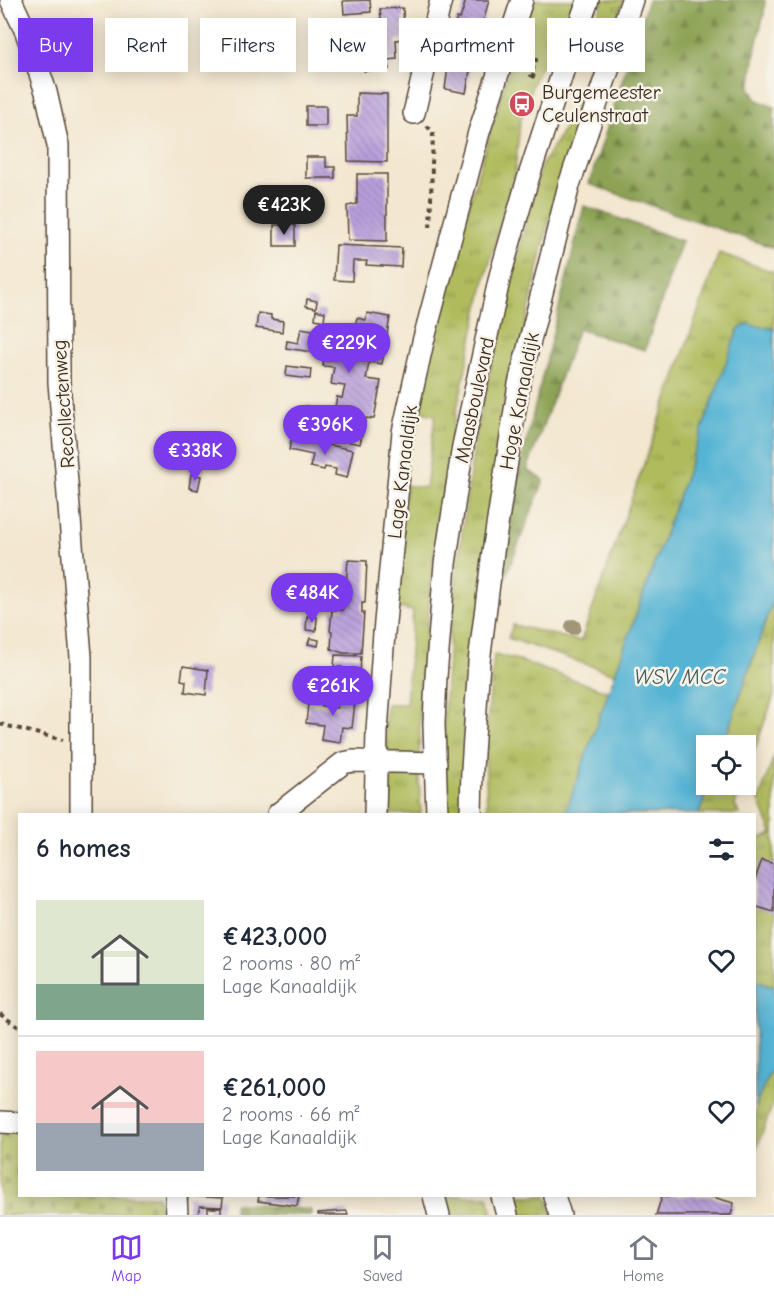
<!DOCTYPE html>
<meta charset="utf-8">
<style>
:root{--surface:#fff;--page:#f2f2f3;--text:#1f2937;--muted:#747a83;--line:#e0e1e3;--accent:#7c3aed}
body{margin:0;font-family:"Comic Neue",sans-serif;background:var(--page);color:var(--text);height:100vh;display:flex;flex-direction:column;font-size:22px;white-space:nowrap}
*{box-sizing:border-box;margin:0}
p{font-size:20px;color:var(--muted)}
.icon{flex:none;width:33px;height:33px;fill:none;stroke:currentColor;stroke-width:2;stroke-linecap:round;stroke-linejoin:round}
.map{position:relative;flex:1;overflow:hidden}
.panel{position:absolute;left:18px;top:813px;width:738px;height:384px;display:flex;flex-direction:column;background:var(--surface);border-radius:0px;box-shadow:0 3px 15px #0003}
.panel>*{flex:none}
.top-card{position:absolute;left:18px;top:18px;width:738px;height:54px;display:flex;gap:12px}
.controls{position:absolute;left:696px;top:735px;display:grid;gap:12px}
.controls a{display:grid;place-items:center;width:60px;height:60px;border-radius:0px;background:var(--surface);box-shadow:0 3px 15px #0003;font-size:30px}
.price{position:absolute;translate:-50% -51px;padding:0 14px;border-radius:21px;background:var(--accent);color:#fff;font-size:20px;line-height:39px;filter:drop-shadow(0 2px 3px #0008)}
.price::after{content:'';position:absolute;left:50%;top:36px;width:18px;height:14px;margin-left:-9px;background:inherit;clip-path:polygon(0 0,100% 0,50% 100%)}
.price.active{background:#222;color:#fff}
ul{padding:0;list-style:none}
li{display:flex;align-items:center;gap:18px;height:150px;padding:0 18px}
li+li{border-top:2px solid var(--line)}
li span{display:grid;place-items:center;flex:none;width:168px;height:120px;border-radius:0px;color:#555}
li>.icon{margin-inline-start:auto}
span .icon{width:72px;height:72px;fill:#fffc;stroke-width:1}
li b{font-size:26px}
h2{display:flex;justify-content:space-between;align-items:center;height:72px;padding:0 18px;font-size:26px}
.tag{padding:0 21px;border-radius:0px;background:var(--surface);box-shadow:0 3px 15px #0003;font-size:21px;line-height:54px}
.tag.active{background:var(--accent);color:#fff}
.menu{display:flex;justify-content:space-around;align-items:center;height:84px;border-top:2px solid var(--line);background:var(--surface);font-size:16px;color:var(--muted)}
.menu a{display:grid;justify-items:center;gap:3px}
.menu .active{color:var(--accent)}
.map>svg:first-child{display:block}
</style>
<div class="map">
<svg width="774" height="1215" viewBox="0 0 774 1215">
<defs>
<pattern id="grass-tufts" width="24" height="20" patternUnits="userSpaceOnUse" patternTransform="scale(1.5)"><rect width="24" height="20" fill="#b0bb5d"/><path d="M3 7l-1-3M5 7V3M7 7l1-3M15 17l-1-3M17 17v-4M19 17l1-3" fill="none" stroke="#90984c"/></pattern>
<pattern id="forest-firs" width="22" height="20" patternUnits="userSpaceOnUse" patternTransform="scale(1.5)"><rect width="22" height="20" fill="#8ca354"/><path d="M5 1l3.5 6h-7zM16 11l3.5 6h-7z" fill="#748545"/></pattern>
<pattern id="cemetery-stones" width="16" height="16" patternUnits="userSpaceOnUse" patternTransform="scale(1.5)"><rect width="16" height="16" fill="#b0bb5d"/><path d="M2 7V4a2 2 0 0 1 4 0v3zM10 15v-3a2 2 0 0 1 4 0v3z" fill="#90984c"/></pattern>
<pattern id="building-back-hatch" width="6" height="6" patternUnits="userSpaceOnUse" patternTransform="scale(1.5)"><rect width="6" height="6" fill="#b89fdc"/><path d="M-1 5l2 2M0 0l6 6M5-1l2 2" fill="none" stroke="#9782b2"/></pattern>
</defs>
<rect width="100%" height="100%" fill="#f7f3e8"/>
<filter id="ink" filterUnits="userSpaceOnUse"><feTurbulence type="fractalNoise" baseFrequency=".0167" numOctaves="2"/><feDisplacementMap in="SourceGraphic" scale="12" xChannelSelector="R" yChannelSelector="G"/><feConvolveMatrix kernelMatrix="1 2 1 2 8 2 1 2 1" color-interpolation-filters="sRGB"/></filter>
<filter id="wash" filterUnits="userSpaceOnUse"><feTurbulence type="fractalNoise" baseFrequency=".008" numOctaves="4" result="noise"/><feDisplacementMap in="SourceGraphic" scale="24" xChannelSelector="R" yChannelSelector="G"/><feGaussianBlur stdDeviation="1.35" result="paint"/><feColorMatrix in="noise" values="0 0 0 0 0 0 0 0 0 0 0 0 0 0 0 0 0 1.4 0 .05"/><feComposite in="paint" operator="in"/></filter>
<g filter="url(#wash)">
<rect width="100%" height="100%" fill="#f3e7cf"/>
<path fill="url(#grass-tufts)" stroke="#76723e" stroke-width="1.5" d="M532 0H574L561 34 535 77 520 122 515 171 485 279 454 423 432 571 420 705 419 779 421 814H380L386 704H406L413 611 396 608 406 485 426 488 435 415 416 411C449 272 486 135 532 0Z
M603 0H624L549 220 501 436 472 814H444L442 741 451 616 475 437 508 290 541 166 570 119H572L601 29 596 22Z
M719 253 774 272V329L769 327 738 330 615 674 508 638 513 625 581 641Z
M774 597V695L746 775V746L723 745Z
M494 655 514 659 609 692 565 814H487L485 744Z
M774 756V986L755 980V841L772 834 759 800Z
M709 785H742L735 805 739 814H699Z
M774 1068V1101L755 1152C755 1121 752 1094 774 1068Z
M442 1196H488L493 1215H447Z
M515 1196H547L553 1215H520Z"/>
<path fill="url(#forest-firs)" stroke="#646639" stroke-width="1.5" d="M648 0H765L764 14 756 46 750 89 757 100 774 107V248L589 184Z
M584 206 682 241 645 350 578 329 527 470 544 480 501 588 512 500Z
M234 1203 311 1210V1215H234Z"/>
<path fill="url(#cemetery-stones)" stroke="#76723e" stroke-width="1.5" d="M0 1132H19L20 1196H158L159 1215H0Z"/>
<path fill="#55b4d4" stroke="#486f79" stroke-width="1.5" d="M747 324 774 329V597L723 745 706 746V784L709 785 699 814H565L733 343 738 330Z
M755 980 774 986V1068L768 1076 755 1107Z"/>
<g id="blocks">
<path fill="url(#building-back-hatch)" d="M370 0 371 12 344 14 343 1Z
M466 0H489L482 26 469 23 462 46 474 48 466 93 445 89 451 45 449 44 457 18 460 19Z
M403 8 404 39 396 40 397 59 388 60 389 69 364 71 363 41 371 40 370 20 381 19 380 9Z
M357 93 387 94V162L348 161 347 116H357Z
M306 106H326V126H306Z
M306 157H326V167H335V178H306Z
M357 174H387V241L348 240 347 206 357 204Z
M274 225H295V246H274Z
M336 245 402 248 401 267 366 265 367 261H353L352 281 334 280Z
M307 299 317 301 316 308 306 306Z
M316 310 325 312 324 321 315 319Z
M258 313 271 315V319L283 321 282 332 256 328Z
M367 313 390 317 382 364 369 362 366 379 381 381 374 419 366 418 360 444 323 437 326 419 304 415 306 406 334 412 337 397 342 398 345 386 331 384 334 367 323 366 324 355 365 361V355L352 353 351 358 286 348 287 341 298 343 301 328 363 338V334L351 331 352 324 355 325 357 318 366 320Z
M287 366 311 369 310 379 286 376Z
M292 437 353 450 347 478 335 475 336 469 325 467 324 470 310 467 313 455 289 450Z
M191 474 201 476 198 490 189 488Z
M348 560 367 561 365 603H362V613H364L361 653H343L331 649 332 632 330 631 332 610H343V586H346Z
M307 616 317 617 316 631 306 630Z
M310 638 319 640 318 646 308 644Z
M335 655 361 656 359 693 340 692 342 667H334Z
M183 666 208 670 206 695 185 692 186 681 181 680Z
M339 693 356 694 352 728 342 727 340 743 321 740 323 725 306 723 308 704 337 708Z
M762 860 774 864V912L754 906V882Z
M188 1196 223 1198 222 1207 200 1206 199 1215H186Z
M259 1196H299L297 1206 258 1201Z
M662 1196H709L734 1203 731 1215H656Z
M208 1208H221V1215H208Z
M347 1211 348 1215H318V1213Z"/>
</g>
</g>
<g filter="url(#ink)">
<use href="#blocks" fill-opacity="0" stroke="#574639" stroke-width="1.5"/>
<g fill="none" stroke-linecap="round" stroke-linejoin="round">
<defs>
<path id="minor" d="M11 0 26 32 46 92 58 145 59 382 81 657V814
M414 113 441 0
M278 814 343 763 353 761 436 763
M375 814 377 731 384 633 403 432 423 342 479 132 522 0
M437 814 434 724 436 677 445 564 463 446 500 276 527 182 566 62 588 0
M471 814 472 769 479 662 493 552 519 384 569 185 632 0
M0 1122 20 1123
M176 1196 177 1215
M434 1196 439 1215
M502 1196 507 1215
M554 1196 560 1215"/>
</defs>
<use href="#minor" stroke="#574639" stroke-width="24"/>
<path stroke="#574639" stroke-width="4" stroke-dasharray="4.5 4.5" stroke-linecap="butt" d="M525 57 536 60 531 75 535 77
M427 126 433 132 430 231
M0 724 63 740
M0 1014 20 1028"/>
<use href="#minor" stroke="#fff" stroke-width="21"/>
</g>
<circle fill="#a19778" cx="573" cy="627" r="8"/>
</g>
<defs>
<symbol id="bus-disc" viewBox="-11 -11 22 22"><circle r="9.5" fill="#d1495b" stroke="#f7f3e8"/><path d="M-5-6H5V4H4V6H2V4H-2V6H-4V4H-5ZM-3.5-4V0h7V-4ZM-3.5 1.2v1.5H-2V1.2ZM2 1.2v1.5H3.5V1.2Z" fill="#fff"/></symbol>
</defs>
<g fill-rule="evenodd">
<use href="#bus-disc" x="507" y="89" width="30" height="30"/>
</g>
<g text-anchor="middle" stroke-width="5" stroke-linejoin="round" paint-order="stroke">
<g font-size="20" fill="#3b2a1e" stroke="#f7f3e8" text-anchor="start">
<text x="542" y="99">Burgemeester<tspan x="542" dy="23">Ceulenstraat</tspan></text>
</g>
<g font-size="20" fill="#3b2a1e" stroke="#f7f3e8">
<text transform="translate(474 400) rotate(-78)" y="7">Maasboulevard</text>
<text transform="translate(519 401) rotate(-79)" y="7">Hoge Kanaaldijk</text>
<text transform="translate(63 404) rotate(-94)" y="7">Recollectenweg</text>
<text transform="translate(402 472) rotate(-83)" y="7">Lage Kanaaldijk</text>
</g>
<g font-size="21" font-style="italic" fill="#445a5e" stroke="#f7f3e8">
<text x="680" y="684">WSV MCC</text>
</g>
</g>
</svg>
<div class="controls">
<a><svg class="icon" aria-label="locate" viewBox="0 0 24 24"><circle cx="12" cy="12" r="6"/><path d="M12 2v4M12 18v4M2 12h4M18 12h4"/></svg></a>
</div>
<b class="price active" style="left:284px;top:236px">€423K</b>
<b class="price" style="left:349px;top:374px">€229K</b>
<b class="price" style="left:325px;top:456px">€396K</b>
<b class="price" style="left:195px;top:482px">€338K</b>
<b class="price" style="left:312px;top:624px">€484K</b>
<b class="price" style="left:333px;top:717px">€261K</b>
<div class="top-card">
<a class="tag active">Buy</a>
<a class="tag">Rent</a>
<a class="tag">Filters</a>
<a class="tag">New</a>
<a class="tag">Apartment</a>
<a class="tag">House</a>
</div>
<section class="panel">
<h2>6 homes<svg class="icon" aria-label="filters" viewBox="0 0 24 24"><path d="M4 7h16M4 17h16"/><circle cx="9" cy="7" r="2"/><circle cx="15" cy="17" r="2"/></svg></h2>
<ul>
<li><span style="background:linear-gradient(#dfe7d0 70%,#7fa58c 0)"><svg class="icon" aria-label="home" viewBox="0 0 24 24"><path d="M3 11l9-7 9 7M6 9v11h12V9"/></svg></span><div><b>€423,000</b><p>2 rooms · 80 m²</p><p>Lage Kanaaldijk</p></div><svg class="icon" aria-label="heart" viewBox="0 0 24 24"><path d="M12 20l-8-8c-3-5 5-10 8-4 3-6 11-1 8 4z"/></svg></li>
<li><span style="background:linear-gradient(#f6c9c9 60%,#9aa5b1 0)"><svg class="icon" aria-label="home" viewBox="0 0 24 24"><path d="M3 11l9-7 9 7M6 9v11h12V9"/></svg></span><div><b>€261,000</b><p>2 rooms · 66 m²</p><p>Lage Kanaaldijk</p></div><svg class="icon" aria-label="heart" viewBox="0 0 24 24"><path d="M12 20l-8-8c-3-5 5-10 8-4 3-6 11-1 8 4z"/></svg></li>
</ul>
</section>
</div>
<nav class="menu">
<a class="active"><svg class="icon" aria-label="map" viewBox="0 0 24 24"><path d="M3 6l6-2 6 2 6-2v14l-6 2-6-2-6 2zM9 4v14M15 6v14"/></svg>Map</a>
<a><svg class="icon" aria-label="saved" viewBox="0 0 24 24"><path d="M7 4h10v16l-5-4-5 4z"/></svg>Saved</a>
<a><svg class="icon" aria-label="home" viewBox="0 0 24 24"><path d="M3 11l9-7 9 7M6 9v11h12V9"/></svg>Home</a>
</nav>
